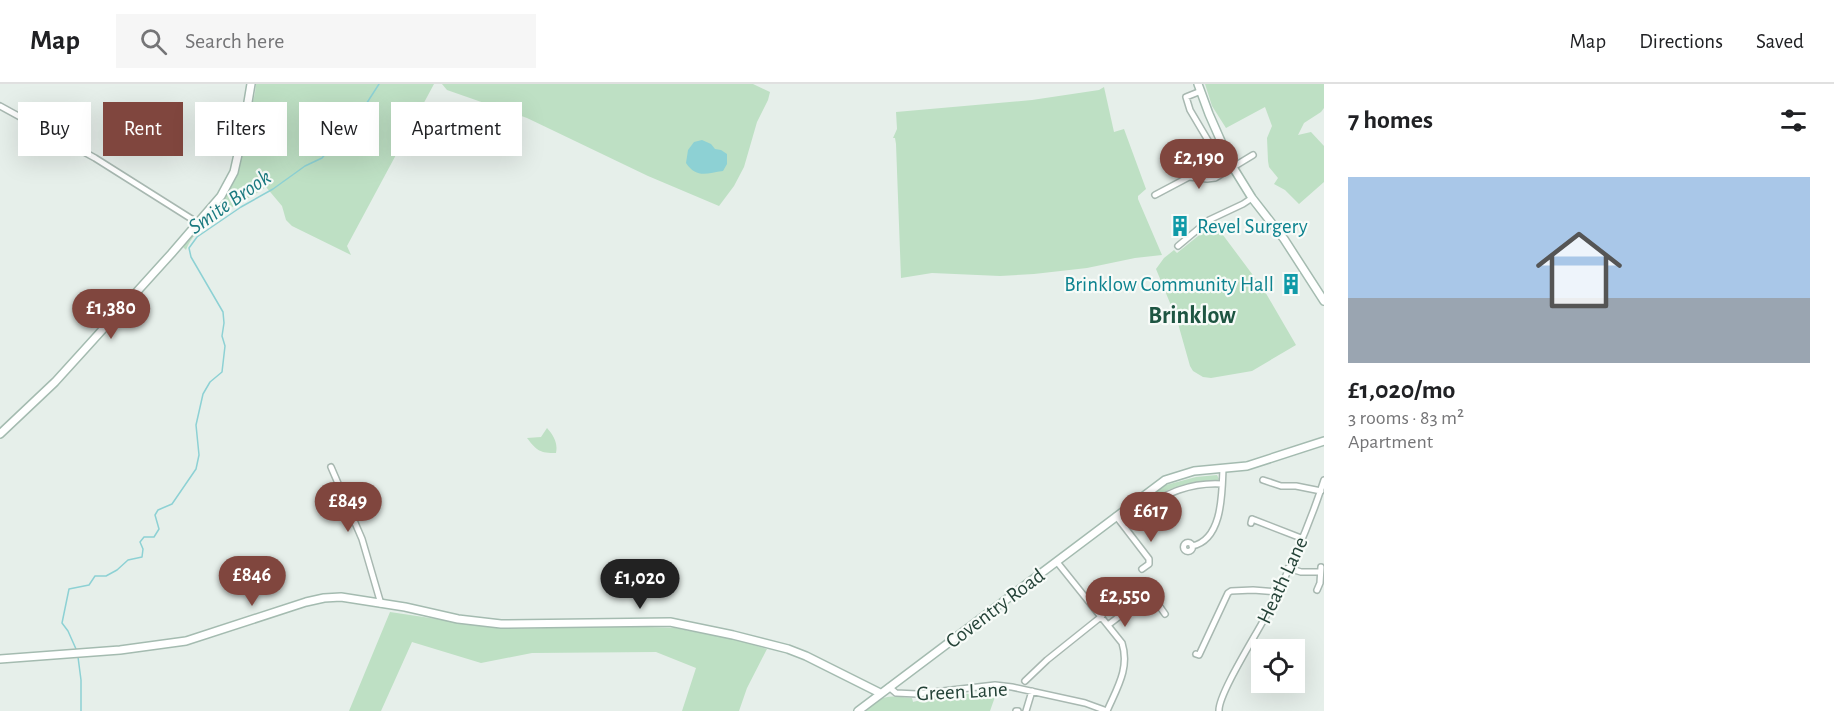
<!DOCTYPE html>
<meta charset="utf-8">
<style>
:root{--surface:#fff;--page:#f6f6f6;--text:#202124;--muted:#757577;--line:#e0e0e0;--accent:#80463e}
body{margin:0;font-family:"Alegreya Sans",sans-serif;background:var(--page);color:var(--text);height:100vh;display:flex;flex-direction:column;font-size:22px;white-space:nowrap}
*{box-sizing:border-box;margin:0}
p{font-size:20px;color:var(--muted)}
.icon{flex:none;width:33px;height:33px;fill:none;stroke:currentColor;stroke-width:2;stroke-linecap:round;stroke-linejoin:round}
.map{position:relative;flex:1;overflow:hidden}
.details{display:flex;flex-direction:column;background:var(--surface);width:510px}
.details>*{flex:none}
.top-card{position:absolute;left:18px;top:18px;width:570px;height:54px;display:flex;gap:12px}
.fabs{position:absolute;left:1251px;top:555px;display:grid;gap:12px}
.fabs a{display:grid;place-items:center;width:54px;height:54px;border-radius:0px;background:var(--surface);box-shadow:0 6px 24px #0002;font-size:30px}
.price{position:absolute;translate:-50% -51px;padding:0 14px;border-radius:21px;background:var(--accent);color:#fff;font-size:20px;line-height:39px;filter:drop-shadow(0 2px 3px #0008)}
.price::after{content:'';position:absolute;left:50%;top:36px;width:18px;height:14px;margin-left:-9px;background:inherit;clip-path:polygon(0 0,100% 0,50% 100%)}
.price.selected{background:#222;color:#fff}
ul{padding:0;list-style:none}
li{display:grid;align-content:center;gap:12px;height:318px;padding:0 24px}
li span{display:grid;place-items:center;height:186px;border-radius:0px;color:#555}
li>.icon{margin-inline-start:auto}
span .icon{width:108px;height:108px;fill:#fffc;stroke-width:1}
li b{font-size:26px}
h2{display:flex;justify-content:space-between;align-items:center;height:72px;padding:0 24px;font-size:26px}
.tag{padding:0 21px;border-radius:0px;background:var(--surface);box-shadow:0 6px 24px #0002;font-size:21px;line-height:54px}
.tag.selected{background:var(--accent);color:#fff}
header{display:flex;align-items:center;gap:36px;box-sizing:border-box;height:84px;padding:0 30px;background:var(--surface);border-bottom:2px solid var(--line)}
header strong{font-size:28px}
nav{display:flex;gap:33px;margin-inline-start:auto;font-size:21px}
.search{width:420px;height:54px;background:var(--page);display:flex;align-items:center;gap:15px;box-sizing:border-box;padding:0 21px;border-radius:0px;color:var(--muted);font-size:22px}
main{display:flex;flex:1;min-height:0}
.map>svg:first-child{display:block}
</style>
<header>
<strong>Map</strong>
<div class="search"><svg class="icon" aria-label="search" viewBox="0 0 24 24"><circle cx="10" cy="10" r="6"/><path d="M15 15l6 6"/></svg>Search here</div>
<nav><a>Map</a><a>Directions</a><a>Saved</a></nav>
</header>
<main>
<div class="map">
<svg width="1324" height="627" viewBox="0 0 1324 627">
<rect width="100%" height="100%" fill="#e6efea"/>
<path fill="#bee0c4" d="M256 0H434L347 162 351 171 292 142 286 136 282 122 266 103C242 120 196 137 186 166L182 162 233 98 255 9Z
M442 0H753L770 8 768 16 757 38 744 83 734 102 719 122 648 92 527 34 447 6Z
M1205 0H1324V24L1321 28 1304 39 1298 51 1311 48 1324 62V98L1299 120 1285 106 1274 100 1278 94 1269 83 1268 77 1267 54 1272 42 1265 23 1226 44 1212 22Z
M1104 3 1114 48 1124 45 1146 105 1138 112V115L1162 171 1135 174 1087 184 1034 190 1000 192 932 189 901 194 896 60 895 54H893L897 45 896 28 1032 16 1099 6Z
M1213 140 1217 143 1264 206 1296 261 1252 287 1211 294 1203 293 1193 287 1190 282 1177 236 1156 185 1164 174 1174 166 1177 169Z
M547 344C554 352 558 359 556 369 540 369 537 367 527 354L541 353Z
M1217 391 1219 395 1217 397C1201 399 1184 400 1168 406 1158 410 1148 418 1138 424L1136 422 1166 401 1196 393Z
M390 528 504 545 620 542 675 544 737 556 767 565 747 604 739 627H682L696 584 656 568 532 569 481 579 412 558 381 627H349Z
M958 610H996L990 627H866C884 609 888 612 912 614L913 618 932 613Z"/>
<path fill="#8dd1d4" d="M702 56 711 60 715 65 721 66 727 70V80L723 87C707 89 697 95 686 79L688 66 694 58Z"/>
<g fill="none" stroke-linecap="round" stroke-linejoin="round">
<path stroke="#8dd1d4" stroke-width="1.5" d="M76 565 68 547 62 539 69 505 89 501 95 492H106L117 486 128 476 142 473 143 465 140 458 144 453H154L159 445 155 431 158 426 172 420 196 385 199 371 196 341 203 310 210 298 222 288 225 262 222 252 224 239 223 228 191 173 189 164 197 153 241 123 273 105 305 82 322 74 361 28 379 0
M78 573 81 596V627"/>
<defs>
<path id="street" d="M1201 7 1186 13 1190 26 1222 80 1225 83 1231 80
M0 22 95 74 198 139
M1155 111 1189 93 1207 95 1215 94 1253 71
M1178 162 1209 136 1243 120 1252 114
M331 383 362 455 381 520
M1263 396 1281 402H1296L1321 407
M1131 421 1136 426 1139 425C1167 410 1189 398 1222 400
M1116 432 1149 475V480L1142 485
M1251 439 1252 435 1301 454
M1183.5 463a4.5 4.5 0 1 1 9 0a4.5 4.5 0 1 1-9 0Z
M1192 462C1223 456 1222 408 1223 384
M1057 478 1122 559C1130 584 1117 604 1107 627
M1288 484 1301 488H1320
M1146 503 1165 530
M1317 506 1320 499 1321 483
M1108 541 1150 509
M1196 570 1199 571 1228 509 1231 507 1253 506 1278 508
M1025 597 1047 576 1102 532
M889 603 896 609 917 610 995 601 1012 603 1085 619 1107 627
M1016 627H1018
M1026 627 1032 607
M1219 627C1218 610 1258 548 1268 528 1289 487 1310 440 1324 396"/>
<path id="secondary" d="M1198 0 1209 30 1231 80 1252 114 1284 155 1324 217
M0 350 55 298 85 265 171 170 221 112 234 88 243 48 251 0
M0 575 120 566 186 557 306 518 324 514 341 513 405 523 458 535 501 540 670 538 733 551 788 565 806 572 880 609
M858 627 1165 396 1194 387 1247 382 1324 357"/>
</defs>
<use href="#street" stroke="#a8b8b1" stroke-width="8"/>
<use href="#secondary" stroke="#a4bbb0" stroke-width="10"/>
<use href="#street" stroke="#fff" stroke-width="5"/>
<use href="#secondary" stroke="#fff" stroke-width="7"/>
</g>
<defs>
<symbol id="building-bare" viewBox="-9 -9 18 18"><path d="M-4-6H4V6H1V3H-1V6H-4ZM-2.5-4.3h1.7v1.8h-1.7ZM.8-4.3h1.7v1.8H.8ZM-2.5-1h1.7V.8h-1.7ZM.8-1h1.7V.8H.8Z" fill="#0f9aa8" stroke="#f7fbf8" stroke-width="2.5" paint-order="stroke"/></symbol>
</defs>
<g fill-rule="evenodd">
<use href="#building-bare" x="1165" y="127" width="30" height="30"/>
<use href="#building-bare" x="1276" y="185" width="30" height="30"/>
</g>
<g text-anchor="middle" stroke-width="4.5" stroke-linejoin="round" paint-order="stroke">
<g font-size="21" fill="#0d838f" stroke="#f7fbf8" text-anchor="start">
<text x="1197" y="149">Revel Surgery</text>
<text x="1274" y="207" text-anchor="end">Brinklow Community Hall</text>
</g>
<g font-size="21" fill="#244237" stroke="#f7fbf8">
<text transform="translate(1282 496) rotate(-65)" y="7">Heath Lane</text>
<text transform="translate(995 524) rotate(-37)" y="7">Coventry Road</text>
<text transform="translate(962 607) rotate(-3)" y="7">Green Lane</text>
</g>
<g font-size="22" font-style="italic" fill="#1b7a80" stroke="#f7fbf8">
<text transform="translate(229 117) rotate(-35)" y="8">Smite Brook</text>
</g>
<g font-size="24" font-weight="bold" fill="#1e5542" stroke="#f7fbf8">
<text x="1192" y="239">Brinklow</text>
</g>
</g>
</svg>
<div class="fabs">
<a><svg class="icon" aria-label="locate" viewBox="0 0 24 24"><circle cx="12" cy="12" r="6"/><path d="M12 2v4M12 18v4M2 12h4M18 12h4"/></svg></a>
</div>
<b class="price" style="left:1199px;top:106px">£2,190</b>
<b class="price" style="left:111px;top:256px">£1,380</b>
<b class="price" style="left:348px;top:449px">£849</b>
<b class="price" style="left:1151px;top:459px">£617</b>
<b class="price" style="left:252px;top:523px">£846</b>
<b class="price selected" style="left:640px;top:526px">£1,020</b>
<b class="price" style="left:1125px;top:544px">£2,550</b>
<div class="top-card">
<a class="tag">Buy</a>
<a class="tag selected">Rent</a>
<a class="tag">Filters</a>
<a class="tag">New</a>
<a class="tag">Apartment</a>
</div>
</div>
<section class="details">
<h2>7 homes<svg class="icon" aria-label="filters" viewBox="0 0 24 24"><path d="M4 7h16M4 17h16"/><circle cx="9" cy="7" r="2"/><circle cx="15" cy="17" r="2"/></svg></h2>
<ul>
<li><span style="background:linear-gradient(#a9c7e8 65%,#9aa5b1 0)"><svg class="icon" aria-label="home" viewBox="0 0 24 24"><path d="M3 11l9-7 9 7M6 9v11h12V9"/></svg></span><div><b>£1,020/mo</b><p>3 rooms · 83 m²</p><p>Apartment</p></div></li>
</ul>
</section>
</main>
